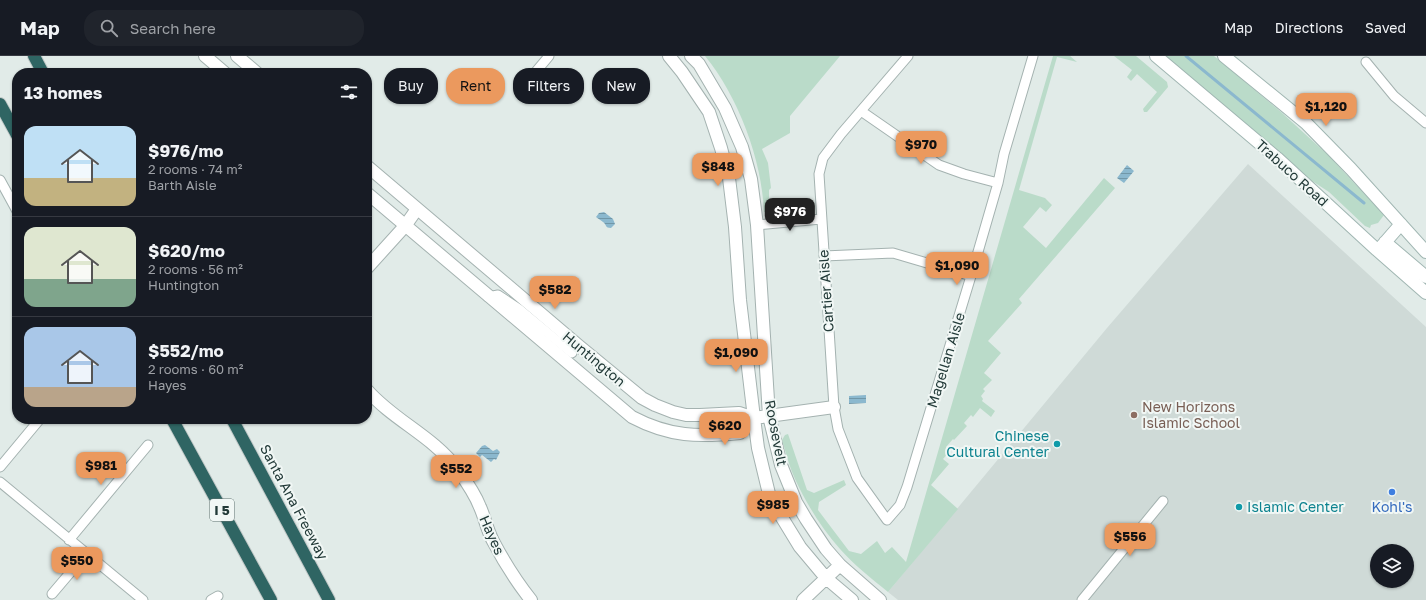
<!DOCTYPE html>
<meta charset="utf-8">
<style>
:root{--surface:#171b24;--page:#20242c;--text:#f1f3f6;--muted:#9ea1a6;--line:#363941;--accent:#eb995e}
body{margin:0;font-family:"Golos Text",sans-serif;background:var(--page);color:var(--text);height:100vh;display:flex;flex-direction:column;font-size:15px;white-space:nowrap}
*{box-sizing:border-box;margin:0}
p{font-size:13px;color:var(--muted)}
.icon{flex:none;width:22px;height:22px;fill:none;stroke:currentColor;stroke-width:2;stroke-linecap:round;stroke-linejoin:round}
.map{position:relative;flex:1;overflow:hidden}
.panel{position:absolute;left:12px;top:12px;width:360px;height:356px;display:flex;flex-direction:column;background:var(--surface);border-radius:16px;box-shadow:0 1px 3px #0004}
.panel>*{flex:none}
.guide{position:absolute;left:384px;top:12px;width:380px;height:36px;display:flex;gap:8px}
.tools{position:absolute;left:1370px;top:488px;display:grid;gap:8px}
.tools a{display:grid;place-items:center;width:44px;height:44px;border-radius:50%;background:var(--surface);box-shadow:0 1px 3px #0004;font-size:20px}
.price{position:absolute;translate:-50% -34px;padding:0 9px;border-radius:8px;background:var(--accent);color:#111;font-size:13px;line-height:26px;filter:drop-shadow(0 1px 2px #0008)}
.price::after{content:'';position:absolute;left:50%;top:24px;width:12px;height:9px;margin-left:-6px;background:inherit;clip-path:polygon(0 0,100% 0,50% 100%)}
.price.active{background:#222;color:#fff}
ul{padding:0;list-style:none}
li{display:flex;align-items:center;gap:12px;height:100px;padding:0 12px}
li+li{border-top:1px solid var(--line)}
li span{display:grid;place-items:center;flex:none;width:112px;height:80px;border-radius:12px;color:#555}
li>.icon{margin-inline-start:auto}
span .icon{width:48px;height:48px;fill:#fffc;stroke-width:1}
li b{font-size:17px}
h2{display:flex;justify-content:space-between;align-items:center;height:48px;padding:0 12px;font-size:17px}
.pill{padding:0 14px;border-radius:16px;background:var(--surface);box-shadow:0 1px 3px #0004;font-size:14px;line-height:36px}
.pill.active{background:var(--accent);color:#111}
header{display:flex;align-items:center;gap:24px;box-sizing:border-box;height:56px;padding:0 20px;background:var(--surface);border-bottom:1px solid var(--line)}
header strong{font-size:19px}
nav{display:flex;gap:22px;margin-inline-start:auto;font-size:14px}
.search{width:280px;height:36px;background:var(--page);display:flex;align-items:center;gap:10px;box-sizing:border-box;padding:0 14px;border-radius:16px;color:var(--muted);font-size:15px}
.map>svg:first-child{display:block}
</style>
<header>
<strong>Map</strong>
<div class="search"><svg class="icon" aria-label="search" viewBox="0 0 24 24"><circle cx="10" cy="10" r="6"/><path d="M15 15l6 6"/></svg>Search here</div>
<nav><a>Map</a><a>Directions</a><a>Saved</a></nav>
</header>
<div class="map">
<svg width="1426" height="544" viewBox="0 0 1426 544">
<defs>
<pattern id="water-rules" width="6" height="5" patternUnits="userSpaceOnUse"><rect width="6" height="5" fill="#8bb8ce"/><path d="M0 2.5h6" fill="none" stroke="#7197a8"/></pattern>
</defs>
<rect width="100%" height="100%" fill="#e1ebe8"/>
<path fill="#cfdad7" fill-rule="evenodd" d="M1248 108 1426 271V544H898L888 536 1107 272ZM1377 495H1407V525H1377Z"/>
<path fill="#badbc9" d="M705 0H840L790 60V77L762 93 768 107 771 132 769 134V147L775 151H788L787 154 764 156C762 104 738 40 705 0Z
M1053 0H1070L1077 6 1057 1 1019 134 1045 142 1052 149 1046 156 1040 151 1023 171 1046 192 1104 122 1115 132 1019 243 1022 247 988 285 1001 297 984 317 992 324 983 333 985 335 981 340 983 343 982 345 995 355 991 361 980 352 973 361 971 359 964 367 967 370 954 384 953 383 946 391 950 395 943 403 949 408 931 429 958 453 888 536C871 522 854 509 840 493 822 473 806 447 795 423 789 410 786 397 782 384L785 379 788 378 807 434 814 437 844 424 846 429 819 446 818 454 849 495 861 498 877 485 885 497 892 491 906 506Z
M1114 0H1136L1167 26 1168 31 1147 56H1144L1143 53 1157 36 1137 18 1131 25 1127 21 1132 14Z
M1163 0H1214L1281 56 1328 99 1384 159 1378 167 1371 169 1370 172 1365 170 1329 136 1303 119Z"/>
<path fill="url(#water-rules)" d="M1127 109 1134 115 1124 127 1117 122Z
M604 156 613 163 615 168 611 172C605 172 607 169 603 166 601 164 598 163 596 161L599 157Z
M866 339V347L849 348V340Z
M485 389 493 395 497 393 500 396 496 404 494 403 491 406 482 399 480 401 476 397 482 390Z"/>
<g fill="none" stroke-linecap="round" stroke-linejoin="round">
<path stroke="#8bb8ce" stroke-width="3" d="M1186 0 1364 147"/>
<defs>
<path id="minor" d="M908 0 841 78 823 102 819 118 834 351 838 373 857 422 887 464 900 449 907 431 971 220 998 127 1004 98 1033 0
M1366 6 1394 40 1426 67
M523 31 549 0
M861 55 939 109 964 118 998 127
M0 124 17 155
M757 169 821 163
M824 200 893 197 971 220
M488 241 498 239 519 253 572 297
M0 411 40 363
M0 426 143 544
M69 484 148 389
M52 538 86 498
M211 544 218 540
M1082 544 1163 445"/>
<path id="tertiary" d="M205 0 225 17
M237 0 257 17
M669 0 682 16 709 56 721 92 729 122 735 171 740 244 754 362 758 392 770 442 800 491 826 522 852 544
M691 0 699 8 725 52 742 91 751 123 757 169 769 360 781 409 796 446 806 463 826 493 840 509 880 544
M367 110 579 290 642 342 655 349 673 356 686 359H700L739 357 754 362 834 351
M367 137 632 361C670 381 698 381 740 377L754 362
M367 212 405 170 417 153
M367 334C394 365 433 380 458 414 466 425 475 438 480 451 485 462 487 474 493 485 504 506 516 525 531 544
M803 544 840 509"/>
<path id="secondary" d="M1156 0 1277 102 1377 194 1426 237
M1224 0 1306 67 1351 113 1426 196
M1385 186 1426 221
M1381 191 1401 168"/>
<path id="motorway" d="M34 0 43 17
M0 48 17 79
M172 363 271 544
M232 363 329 544"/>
</defs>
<use href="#minor" stroke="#a4b2b0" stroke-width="11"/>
<use href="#tertiary" stroke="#a4b2b0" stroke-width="14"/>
<use href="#secondary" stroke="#a0b6b2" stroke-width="14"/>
<use href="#motorway" stroke="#c1c8c7" stroke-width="14"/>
<use href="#minor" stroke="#fff" stroke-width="9"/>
<use href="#tertiary" stroke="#fff" stroke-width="12"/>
<use href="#secondary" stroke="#fff" stroke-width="12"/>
<use href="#motorway" stroke="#2f6563" stroke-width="12"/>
</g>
<circle fill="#8d6e63" stroke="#f1f7f5" stroke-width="1.5" cx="1134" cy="359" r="4"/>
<g fill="#0f9aa8" stroke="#f1f7f5" stroke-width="1.5">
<circle cx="1057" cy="388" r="4"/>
<circle cx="1239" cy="451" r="4"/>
</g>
<circle fill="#3f7fe0" stroke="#f1f7f5" stroke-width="1.5" cx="1392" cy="436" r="4"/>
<g text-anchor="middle" stroke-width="4" stroke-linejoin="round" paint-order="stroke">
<rect fill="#f1f7f5" stroke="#607371" stroke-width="1" x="210" y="443" width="24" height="22" rx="3"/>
<g font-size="13" font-weight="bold" fill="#223a38">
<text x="222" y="459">I 5</text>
</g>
<g font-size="14" fill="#223a38" stroke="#f1f7f5">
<text transform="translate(1292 117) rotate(42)" y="5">Trabuco Road</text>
<text transform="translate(826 235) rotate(-94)" y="5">Cartier Aisle</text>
<text transform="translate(594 303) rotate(40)" y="5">Huntington</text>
<text transform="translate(946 304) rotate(-73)" y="5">Magellan Aisle</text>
<text transform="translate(776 377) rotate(79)" y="5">Roosevelt</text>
<text transform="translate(294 446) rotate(62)" y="5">Santa Ana Freeway</text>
<text transform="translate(492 479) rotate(66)" y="5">Hayes</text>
</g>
<g font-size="14" fill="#785e54" stroke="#f1f7f5" text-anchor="start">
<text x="1142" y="356">New Horizons<tspan x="1142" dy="16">Islamic School</tspan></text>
</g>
<g font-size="14" fill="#0d838f" stroke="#f1f7f5" text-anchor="end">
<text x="1049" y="385">Chinese<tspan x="1049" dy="16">Cultural Center</tspan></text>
<text x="1247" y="456" text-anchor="start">Islamic Center</text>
</g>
<g font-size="14" fill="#366cbe" stroke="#f1f7f5">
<text x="1392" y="456">Kohl's</text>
</g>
</g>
</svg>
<div class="tools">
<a><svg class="icon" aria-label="layers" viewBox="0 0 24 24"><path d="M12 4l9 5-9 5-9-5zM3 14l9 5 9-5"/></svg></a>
</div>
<b class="price" style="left:1326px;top:71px">$1,120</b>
<b class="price" style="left:921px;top:109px">$970</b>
<b class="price" style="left:718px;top:131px">$848</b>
<b class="price active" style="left:790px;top:176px">$976</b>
<b class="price" style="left:957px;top:230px">$1,090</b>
<b class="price" style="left:555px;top:254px">$582</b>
<b class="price" style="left:736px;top:317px">$1,090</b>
<b class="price" style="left:725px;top:390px">$620</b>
<b class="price" style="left:101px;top:430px">$981</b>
<b class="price" style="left:456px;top:433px">$552</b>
<b class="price" style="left:773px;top:469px">$985</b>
<b class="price" style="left:1130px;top:501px">$556</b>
<b class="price" style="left:77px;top:525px">$550</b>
<div class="guide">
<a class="pill">Buy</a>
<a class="pill active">Rent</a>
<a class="pill">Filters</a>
<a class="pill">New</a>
</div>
<section class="panel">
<h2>13 homes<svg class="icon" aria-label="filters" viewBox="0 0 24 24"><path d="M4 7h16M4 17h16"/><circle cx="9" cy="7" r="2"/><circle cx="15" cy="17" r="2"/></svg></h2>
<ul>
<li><span style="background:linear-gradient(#bfe0f5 65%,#c2b280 0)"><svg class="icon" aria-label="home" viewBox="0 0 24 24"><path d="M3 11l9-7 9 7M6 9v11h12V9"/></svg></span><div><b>$976/mo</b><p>2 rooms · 74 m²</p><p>Barth Aisle</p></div></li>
<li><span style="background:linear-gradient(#dfe7d0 65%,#7fa58c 0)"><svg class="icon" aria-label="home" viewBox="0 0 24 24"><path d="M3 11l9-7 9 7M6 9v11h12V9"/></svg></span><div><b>$620/mo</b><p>2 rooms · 56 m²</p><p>Huntington</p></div></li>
<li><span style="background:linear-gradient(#a9c7e8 75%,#b9a48a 0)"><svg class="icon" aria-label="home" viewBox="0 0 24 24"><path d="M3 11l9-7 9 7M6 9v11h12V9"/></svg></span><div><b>$552/mo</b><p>2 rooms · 60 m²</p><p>Hayes</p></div></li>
</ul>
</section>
</div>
